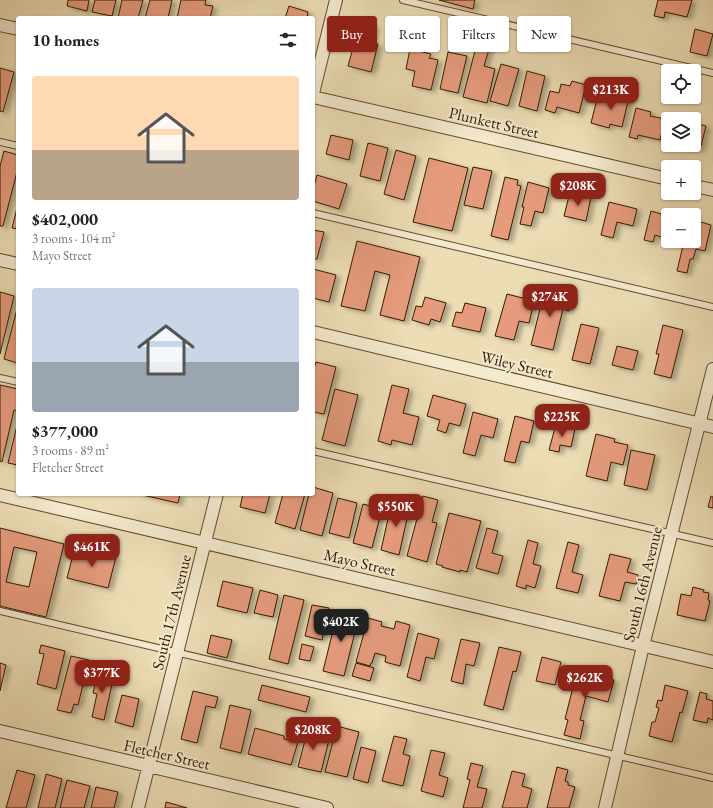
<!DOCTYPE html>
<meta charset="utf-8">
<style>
:root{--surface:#fff;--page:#f2f2f2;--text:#222;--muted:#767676;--accent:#8f2418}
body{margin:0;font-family:"EB Garamond",serif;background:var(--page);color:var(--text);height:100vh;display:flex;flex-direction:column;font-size:15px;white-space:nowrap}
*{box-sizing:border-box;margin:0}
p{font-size:13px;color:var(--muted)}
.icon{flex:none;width:22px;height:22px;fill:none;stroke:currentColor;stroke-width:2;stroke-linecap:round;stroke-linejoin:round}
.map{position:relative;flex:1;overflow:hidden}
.side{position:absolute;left:16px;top:16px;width:299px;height:480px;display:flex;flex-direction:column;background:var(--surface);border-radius:4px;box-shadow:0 1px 3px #0004}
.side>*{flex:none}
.top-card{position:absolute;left:327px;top:16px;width:326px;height:36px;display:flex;gap:8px}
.buttons{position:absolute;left:661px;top:64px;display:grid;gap:8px}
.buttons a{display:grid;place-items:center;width:40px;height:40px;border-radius:4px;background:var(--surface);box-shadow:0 1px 3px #0004;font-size:20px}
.price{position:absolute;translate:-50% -34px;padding:0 9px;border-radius:8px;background:var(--accent);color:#fff;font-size:13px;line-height:26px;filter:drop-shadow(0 1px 2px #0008)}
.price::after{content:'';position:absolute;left:50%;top:24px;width:12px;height:9px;margin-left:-6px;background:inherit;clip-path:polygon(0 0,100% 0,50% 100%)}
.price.current{background:#222;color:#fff}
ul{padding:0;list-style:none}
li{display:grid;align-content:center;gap:8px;height:212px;padding:0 16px}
li span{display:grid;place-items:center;height:124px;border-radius:4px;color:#555}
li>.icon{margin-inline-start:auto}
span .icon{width:72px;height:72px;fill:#fffc;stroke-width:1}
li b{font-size:17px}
h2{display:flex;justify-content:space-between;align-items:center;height:48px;padding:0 16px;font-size:17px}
.chip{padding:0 14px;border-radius:4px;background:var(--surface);box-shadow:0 1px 3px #0004;font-size:14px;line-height:36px}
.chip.current{background:var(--accent);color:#fff}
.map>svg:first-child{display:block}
</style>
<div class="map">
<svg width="713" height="808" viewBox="0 0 713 808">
<defs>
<filter id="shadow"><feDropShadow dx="4.5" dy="2.5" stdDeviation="2" flood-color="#0004"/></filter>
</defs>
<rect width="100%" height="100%" fill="#ecddb5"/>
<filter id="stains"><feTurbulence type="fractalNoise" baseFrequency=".005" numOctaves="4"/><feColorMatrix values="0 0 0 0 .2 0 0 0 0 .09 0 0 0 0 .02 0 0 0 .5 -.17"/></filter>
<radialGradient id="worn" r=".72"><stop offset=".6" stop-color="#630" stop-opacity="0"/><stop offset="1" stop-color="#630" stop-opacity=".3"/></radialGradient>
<path fill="#e59b7b" stroke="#331b00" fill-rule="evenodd" filter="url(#shadow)" d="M68 0H89L87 11 67 6Z
M95 0H116L112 16 92 12Z
M122 0H143L138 18H118Z
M150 0H172L168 18H145Z
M181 0H206L205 5 213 6 210 18H177Z
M439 0H475L473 9Z
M658 0H692L687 17 665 12 664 18 654 16Z
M289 6 308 12 307 18H285Z
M361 23 375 26 371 43 378 44 371 72 348 66 355 41H356Z
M695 29 713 34 707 56 690 52Z
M477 43 490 46 484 66 495 69 487 103 463 97Z
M410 49 431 54 429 58 438 60 431 90 412 86 415 71 406 69Z
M448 52 467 56 458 93 440 89Z
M501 64 519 69 508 106 490 101Z
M0 68 14 72 3 112 0 111Z
M527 71 545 76 537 111 519 106Z
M572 81 586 85 579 113 557 107 555 113 545 110 550 91 559 93 561 84 570 86Z
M609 92 629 97 622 127 610 124 609 128 591 123 597 99 607 102Z
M636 108 651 112 650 116 665 119 660 140 638 135 637 139 629 137Z
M694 123 706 126 700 150 682 145H694Z
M331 135 353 140 349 160 326 154Z
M368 143 388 148 380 181 360 176Z
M396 150 416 156 404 200 384 194Z
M4 151 18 155V168L3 226H0V166Z
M429 158 468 168 452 231 413 222Z
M473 167 492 171 483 209 464 205Z
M317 175 347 184 339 209 313 201V190Z
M505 177 518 180 517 185 521 186 508 240 491 236Z
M528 182 549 188 543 213 535 211 531 226 520 224 524 207H522Z
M570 192 591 197 586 221 564 216Z
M609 202 637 209 633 226 617 222 613 238 601 235Z
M18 204V229L12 228Z
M651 211 668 216 664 238 655 235 653 242 644 240Z
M694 220 711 225 705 251 696 249 693 259H690L687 273 677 271 684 241H694Z
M313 230 324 232 317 259H313Z
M357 241 420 257 404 321 380 315 390 275 375 271 365 311 341 306Z
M313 269 336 275 329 302 313 298Z
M545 289 573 295 569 311 563 309 553 350 531 345Z
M0 292 14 296 0 354Z
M507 294 534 301 529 323 519 321 514 340 495 336Z
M425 297 446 303 440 322 431 319 429 325 412 320 416 306 422 307Z
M465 303 486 308 480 332 452 326 456 312 462 313Z
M18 305V363L4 359Z
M581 324 599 328 590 364 572 360Z
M663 325 683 330 671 378 654 374 659 354H656Z
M617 346 638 351 633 370 612 365Z
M316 362 336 367 324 414 313 412V372Z
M0 385 18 389V411L14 410 2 462 0 461Z
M392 385 409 389 403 413 419 417 412 445 392 440 391 445 378 441Z
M335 389 358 395 345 446 322 440Z
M433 395 466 404 460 426 449 423 446 433 437 430 440 420 427 416Z
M473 412 498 419 493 438 481 435 475 456 463 453Z
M515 416 534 421 529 443 521 441 515 463 504 461Z
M18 421V465L8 463Z
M556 424 575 429 571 447 560 445 559 452 549 450Z
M596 434 615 439 614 442 628 445 623 465 611 462 607 481 586 476Z
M631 450 655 455 647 490 624 485Z
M313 487 333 493 322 536 300 530 309 494H313Z
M138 494H180L178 503Z
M243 494H270L265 513 240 507Z
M283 494H305L295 529 275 523Z
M423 496 438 500 432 522 437 523 427 562 407 556Z
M711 496 713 497V508L708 507Z
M338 498 357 503 349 538 329 533Z
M392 501 410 505 399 555 381 550Z
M363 504 382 509 372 548 353 543Z
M449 513 481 521 467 572 460 570V572L442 567 443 566 436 564Z
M0 528 64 544 46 617 0 606ZM14 547 37 552 29 587 6 582Z
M487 528 498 531 492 553 503 556 498 574 476 568Z
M528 540 538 543 533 564 541 566 535 588 526 585V589L516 586Z
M568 542 579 545 572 572 583 575 578 593 556 588Z
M75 547 116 557 108 588 67 578Z
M610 554 631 559 627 572 638 575 636 584 625 582 620 601 599 596Z
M223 581 253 588 247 613 217 606Z
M693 587 704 590 703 592 709 593 708 600 710 601 705 621 677 615 681 594 691 596Z
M260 590 278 595 273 617 254 613Z
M284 595 304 600 288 664 269 659Z
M312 605 329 608 322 640 305 636Z
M338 610 359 616 344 676 323 671Z
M368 618 382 622 381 626 394 629 396 621 410 625 400 666 385 662 386 656 375 653 372 663H371L370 666 356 662Z
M418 633 439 639 434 659 426 657 420 681 407 677Z
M211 635 232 640 227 658 207 653Z
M461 639 480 643 474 666 466 664 463 684 451 681Z
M302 644 314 647 310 661 299 659Z
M41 645 65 651 56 689 37 684 44 654 39 653Z
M499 647 521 652 516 672 513 671 503 710 484 705Z
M71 656 89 660 78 705 74 704 71 713 57 710Z
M542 657 561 662 555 685 536 681Z
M0 663 6 665 0 691Z
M356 663 374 668 370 681 352 676Z
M98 671 114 675 104 720 92 717 97 694 93 693Z
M577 671 614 680 608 702 586 696 580 720 584 721 580 739 564 735 568 720 565 719Z
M262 685 310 697 306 712 258 700Z
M665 685 688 691 682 713 680 712 672 742 649 736 652 722H655L659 708 656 707 658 700 662 701Z
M193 691 218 697 215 708 206 706 197 743 181 739Z
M700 692 707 694 706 699 713 701V720L708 718 707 723 693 720Z
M122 695 139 699 133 727 115 722Z
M230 705 251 710 241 753 220 748Z
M309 725 318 727 316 737 329 740 321 772 298 767Z
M337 726 359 732 347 777 325 772Z
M255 728 284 736V739L298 742 291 765 248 754Z
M394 736 407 739 403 754 410 756 403 786 382 781Z
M361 747 376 751 368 783 353 779Z
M431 750 445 753 439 775 448 778 443 797 421 791Z
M471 763 483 766 477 787 487 789 482 808H463L470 780 467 779Z
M557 767 568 770 565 781 568 782V785L575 787 569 808H547Z
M17 770 35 775 26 808H6Z
M512 771 525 774 522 786 532 789 527 808H502Z
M46 774 62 779 55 808H38Z
M67 780 90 786 84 808H60Z
M96 787 118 792 114 808H91Z
M166 802 187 808H165Z"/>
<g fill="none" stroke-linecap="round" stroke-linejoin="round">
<defs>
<path id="lane" d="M403 0 713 73
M0 142 18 146
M313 213 713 307
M0 378 18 382
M313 451 713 543
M0 611 713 778"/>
<path id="street" d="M0 25 18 29
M313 93 336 0
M313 97 668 179
M694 186 713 190
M0 260 18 264
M313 332 713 427
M0 495 713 662
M0 731 327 808
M138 808 217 494
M605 808 643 646 713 369"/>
</defs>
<use href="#lane" stroke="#614c2d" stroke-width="8"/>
<use href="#street" stroke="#614c2d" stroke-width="14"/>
<use href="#lane" stroke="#f3e9cf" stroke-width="6"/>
<use href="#street" stroke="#f3e9cf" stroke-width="12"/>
</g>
<g text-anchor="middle" stroke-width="4" stroke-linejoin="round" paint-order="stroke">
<g font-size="16" fill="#331b00" stroke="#f3e9cf">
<text transform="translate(494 122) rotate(13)" y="6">Plunkett Street</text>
<text transform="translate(517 364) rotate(13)" y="6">Wiley Street</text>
<text transform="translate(360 562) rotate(13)" y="6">Mayo Street</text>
<text transform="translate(642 584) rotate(-76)" y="6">South 16th Avenue</text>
<text transform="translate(171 612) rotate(-76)" y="6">South 17th Avenue</text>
<text transform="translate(167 754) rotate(13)" y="6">Fletcher Street</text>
</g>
</g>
<rect width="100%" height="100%" filter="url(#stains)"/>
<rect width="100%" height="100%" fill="url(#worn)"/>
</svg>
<div class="buttons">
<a><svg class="icon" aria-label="locate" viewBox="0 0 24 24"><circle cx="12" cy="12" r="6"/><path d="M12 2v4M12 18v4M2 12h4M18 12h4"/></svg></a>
<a><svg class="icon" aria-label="layers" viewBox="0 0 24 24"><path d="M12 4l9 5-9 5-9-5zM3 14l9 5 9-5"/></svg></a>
<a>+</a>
<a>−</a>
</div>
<b class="price" style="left:611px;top:111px">$213K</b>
<b class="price" style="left:578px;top:207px">$208K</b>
<b class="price" style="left:550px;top:318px">$274K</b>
<b class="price" style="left:562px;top:438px">$225K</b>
<b class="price" style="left:396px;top:528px">$550K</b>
<b class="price" style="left:92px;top:568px">$461K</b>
<b class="price current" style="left:341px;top:643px">$402K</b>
<b class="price" style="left:102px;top:694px">$377K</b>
<b class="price" style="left:585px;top:699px">$262K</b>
<b class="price" style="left:313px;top:751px">$208K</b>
<div class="top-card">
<a class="chip current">Buy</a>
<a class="chip">Rent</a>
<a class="chip">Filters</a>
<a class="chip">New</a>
</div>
<section class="side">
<h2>10 homes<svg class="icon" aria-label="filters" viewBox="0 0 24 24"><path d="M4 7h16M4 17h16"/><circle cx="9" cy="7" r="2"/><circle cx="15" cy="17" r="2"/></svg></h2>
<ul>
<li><span style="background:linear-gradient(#ffd9b3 60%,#b9a48a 0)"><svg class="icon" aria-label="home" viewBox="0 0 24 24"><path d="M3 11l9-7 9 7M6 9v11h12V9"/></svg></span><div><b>$402,000</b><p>3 rooms · 104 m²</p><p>Mayo Street</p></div></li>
<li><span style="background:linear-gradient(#c9d6e8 60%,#9aa5b1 0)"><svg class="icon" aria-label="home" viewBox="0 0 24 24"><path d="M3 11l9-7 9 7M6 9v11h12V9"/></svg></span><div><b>$377,000</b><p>3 rooms · 89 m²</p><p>Fletcher Street</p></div></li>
</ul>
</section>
</div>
